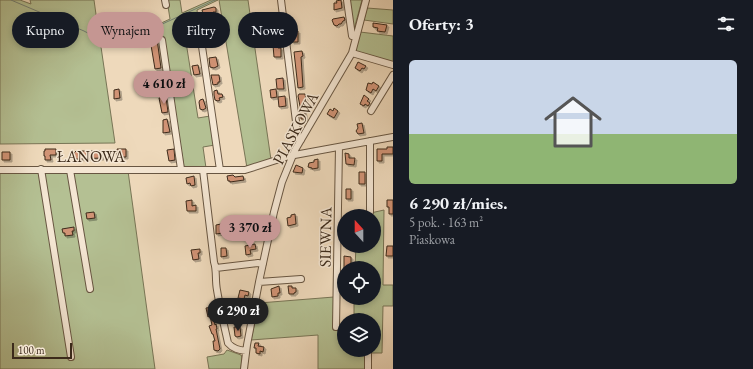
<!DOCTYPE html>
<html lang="pl">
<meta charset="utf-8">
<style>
:root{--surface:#171b24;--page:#242831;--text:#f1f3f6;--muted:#9ea1a6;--line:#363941;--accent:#c59692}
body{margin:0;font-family:"EB Garamond",serif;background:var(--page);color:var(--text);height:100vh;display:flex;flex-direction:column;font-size:15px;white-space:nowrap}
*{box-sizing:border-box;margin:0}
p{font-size:13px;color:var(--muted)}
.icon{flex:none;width:22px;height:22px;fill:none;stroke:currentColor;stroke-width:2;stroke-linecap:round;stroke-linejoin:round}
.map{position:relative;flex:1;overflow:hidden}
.panel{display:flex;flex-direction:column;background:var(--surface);width:360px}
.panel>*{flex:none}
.hud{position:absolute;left:12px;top:12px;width:321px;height:36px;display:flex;gap:8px}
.needle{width:26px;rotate:339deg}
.tools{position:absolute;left:337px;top:209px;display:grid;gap:8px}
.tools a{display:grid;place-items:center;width:44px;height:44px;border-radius:50%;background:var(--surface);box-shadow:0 2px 6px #0003;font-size:20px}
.scale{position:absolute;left:12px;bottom:10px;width:60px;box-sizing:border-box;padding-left:4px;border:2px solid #3c2a1a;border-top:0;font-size:11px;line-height:14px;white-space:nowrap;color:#3c2a1a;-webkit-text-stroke:3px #f4e6d3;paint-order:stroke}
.price{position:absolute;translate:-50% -34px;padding:0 9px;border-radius:14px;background:var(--accent);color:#111;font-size:13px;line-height:26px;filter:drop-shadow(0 1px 2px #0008)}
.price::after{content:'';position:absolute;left:50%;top:24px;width:12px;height:9px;margin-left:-6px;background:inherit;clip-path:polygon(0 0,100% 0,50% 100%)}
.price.on{background:#222;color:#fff}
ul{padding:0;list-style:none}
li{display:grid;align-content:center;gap:8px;height:212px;padding:0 16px}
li+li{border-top:1px solid var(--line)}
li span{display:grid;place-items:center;height:124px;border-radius:6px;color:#555}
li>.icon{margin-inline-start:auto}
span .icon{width:72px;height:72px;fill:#fffc;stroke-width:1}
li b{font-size:17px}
h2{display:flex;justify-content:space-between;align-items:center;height:48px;padding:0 16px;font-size:17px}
.pill{padding:0 14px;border-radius:18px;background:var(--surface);box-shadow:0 2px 6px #0003;font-size:14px;line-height:36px}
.pill.on{background:var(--accent);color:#111}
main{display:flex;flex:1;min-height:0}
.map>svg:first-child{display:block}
</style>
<main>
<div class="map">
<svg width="393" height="369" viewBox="0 0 393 369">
<defs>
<filter id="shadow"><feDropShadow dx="2" dy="2" stdDeviation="0" flood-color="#0004"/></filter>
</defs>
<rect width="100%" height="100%" fill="#eed9bb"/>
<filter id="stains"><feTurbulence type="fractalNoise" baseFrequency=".005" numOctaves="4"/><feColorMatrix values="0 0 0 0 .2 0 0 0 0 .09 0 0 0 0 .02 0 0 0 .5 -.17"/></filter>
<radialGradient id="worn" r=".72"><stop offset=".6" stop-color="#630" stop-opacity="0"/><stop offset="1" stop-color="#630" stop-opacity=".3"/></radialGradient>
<path fill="#b4c093" stroke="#787556" d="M0 0H20L31 4 30 0H94L99 36 114 43 120 42 170 19 167 0H180L182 13 211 0H218L197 10 200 37H196L197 41 186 42 198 118 210 116 215 145 203 147 206 168 184 167 161 26C153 30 121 47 115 46 109 46 105 42 100 40L115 143 0 144Z
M219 0H248L271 160 247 168Z
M348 0H362L353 33Z
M367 8 393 10V24L364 20Z
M360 32 393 36V62L355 51Z
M128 171 155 369H0V172Z
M384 210 383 285H393V306H383L382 353H370V369H318V335L251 340 259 303 334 297 333 330 344 331V350H374V320H354V298H374V268H355L356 246H374V216H357Z
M227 350 241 355 242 357 241 369H209L207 357 224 354Z"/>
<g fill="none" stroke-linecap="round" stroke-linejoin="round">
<path stroke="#748076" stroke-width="1" d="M11 0 84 31 112 46 118 44
M125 41 215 0"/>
</g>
<path fill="#d19375" stroke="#3c2a1a" filter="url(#shadow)" d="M341 0 342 8 334 10V3H337L336 1Z
M214 7 216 8V12H213L214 16 211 17H207V13L203 14 202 10Z
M256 16 257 19 265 18 266 23 256 26V22H254L253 17Z
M344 17 345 20 343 21 341 24H339L337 26 334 25 332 20 333 19Z
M276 20 278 29 280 28V32H275L274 30H271L270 21Z
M214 23 215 37 218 36 219 38 218 41 211 42 210 32H207L206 25Z
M373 23 387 25 385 32 377 31 378 28 373 27Z
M298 31V42H292L291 32Z
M156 32 161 68 155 69 149 33Z
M278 44V48H281V57H274L273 45Z
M302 51 303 56 301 57 303 87 298 88 294 52Z
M216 57 218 66 214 68 210 67 209 58Z
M358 62 366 66 364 69 362 68 360 71 355 68Z
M198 65 200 74 194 75 192 66Z
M211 75H219L220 82H218V84L213 85Z
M162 76 164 90 158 91 156 77Z
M283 78 284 89H277L276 79Z
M373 82 379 86 376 91 373 89 371 93 366 90 368 83 372 84Z
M119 89 120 98 114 99V90Z
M276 89 277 97 271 98 270 90Z
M217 90 218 94H222L223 97 219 98 220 100 218 101 215 100 214 95V91Z
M299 94H305L307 105H303L306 119H301V111L298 96Z
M364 95 369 99 367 101 370 103 368 106 365 104 364 106 360 104Z
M285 96 286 106 279 107 278 97Z
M166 97 168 112 162 113 159 98Z
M203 99 206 108 203 110 200 109 199 102 200 100Z
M334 108 338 111 334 118 327 114 330 109 333 111Z
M167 119 170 132 163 133V120Z
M362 123 364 133 358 134 356 131 358 128 357 124Z
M387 147H393V154H382V161H377V149H387Z
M45 149H56V155H50L51 160H45V156H44V151H45Z
M117 149H126V157H117Z
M174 149 175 160 169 161 167 150Z
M76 151H100L102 153V158L77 159 74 158V153Z
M2 152H10V160H2Z
M345 153 349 154V158H355L354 165 346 164Z
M318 159V168L312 169V168L308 167 309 163 314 162V160Z
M296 165 303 168 302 173 293 172Z
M359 172H365V184H359Z
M233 175 235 177 243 176 244 180 230 182V181H228L227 176Z
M194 176 195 185 191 186 190 183 187 184 186 178Z
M346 189H351V199H346Z
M192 200V206L196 205V211H187L186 201Z
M387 200H393V214H389V207H387Z
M94 212 95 218 87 219 86 213Z
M295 214 296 224 288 226 287 218 291 217V215Z
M221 224 223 233 216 234V225Z
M74 227V231H72L73 235 65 236V233H63L62 229Z
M255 244 256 249 250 250 251 254 246 255 245 246Z
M387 246H393V256H386Z
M221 248H226L227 256 221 257Z
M200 249V253H198L199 259 193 260 191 250Z
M344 256 351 257V268H344Z
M279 286 280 293H278V296L272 297 271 289Z
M288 286H292V288H296V292L294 293V294H289Z
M240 290 249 292 248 296 245 295 244 299 238 298Z
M244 306 245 316 242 317 239 316V307Z
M213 307 214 312H212L215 325 216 324 217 329H216L220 349 218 351 214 350 213 341H215L213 334H212L209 326 212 325 210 316 208 317 206 308Z
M234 327H240L241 336 237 337 235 336Z
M255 343H259L258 346 264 347 263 352 260 351V354L256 353V348H254Z"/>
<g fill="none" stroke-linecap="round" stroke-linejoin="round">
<defs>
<path id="minor" d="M165 0 166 5
M281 0 298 138 301 140
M347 0 352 36 356 37
M199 26 220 170
M162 40 181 169
M352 53 393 65
M371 111 393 75
M41 169 71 357
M0 170H245L289 156 393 137
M70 170 90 289
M203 170 214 262C217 271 215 280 217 290 220 308 224 325 228 343 233 349 239 350 246 351
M370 212V141
M216 268 258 263 263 264
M259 282 301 279
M336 327 339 147
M244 369 247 345 259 282 274 212 282 182 295 150 352 53 366 0
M368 369V354"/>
</defs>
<use href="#minor" stroke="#685642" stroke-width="8"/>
<use href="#minor" stroke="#f4e6d3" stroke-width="6"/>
</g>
<g text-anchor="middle" stroke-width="3" stroke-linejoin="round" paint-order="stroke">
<g font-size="16" fill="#3c2a1a" stroke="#f4e6d3">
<text transform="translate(295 128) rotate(-62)" y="6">PIASKOWA</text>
<text x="91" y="162">ŁANOWA</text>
<text transform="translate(325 237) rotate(-89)" y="6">SIEWNA</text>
</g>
</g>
<rect width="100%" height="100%" filter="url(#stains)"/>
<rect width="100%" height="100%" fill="url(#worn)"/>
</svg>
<div class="tools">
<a><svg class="needle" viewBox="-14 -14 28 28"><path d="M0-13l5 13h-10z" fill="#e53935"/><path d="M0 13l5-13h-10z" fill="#9ea1a6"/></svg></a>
<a><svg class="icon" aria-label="locate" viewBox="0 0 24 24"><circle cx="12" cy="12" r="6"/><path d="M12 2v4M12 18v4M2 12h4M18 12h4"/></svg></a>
<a><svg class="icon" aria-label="layers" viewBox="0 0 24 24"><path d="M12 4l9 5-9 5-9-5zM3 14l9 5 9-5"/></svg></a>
</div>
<div class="scale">100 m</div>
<b class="price" style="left:164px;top:105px">4 610 zł</b>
<b class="price" style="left:250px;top:249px">3 370 zł</b>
<b class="price on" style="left:238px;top:332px">6 290 zł</b>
<div class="hud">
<a class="pill">Kupno</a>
<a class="pill on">Wynajem</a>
<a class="pill">Filtry</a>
<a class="pill">Nowe</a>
</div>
</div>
<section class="panel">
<h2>Oferty: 3<svg class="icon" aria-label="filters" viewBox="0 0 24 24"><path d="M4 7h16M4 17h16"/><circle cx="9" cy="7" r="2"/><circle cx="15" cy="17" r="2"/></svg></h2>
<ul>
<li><span style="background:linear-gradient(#c9d6e8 60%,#8fb573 0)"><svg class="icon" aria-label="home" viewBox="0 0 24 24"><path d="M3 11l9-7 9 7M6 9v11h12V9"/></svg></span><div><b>6 290 zł/mies.</b><p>5 pok. · 163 m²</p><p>Piaskowa</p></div></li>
</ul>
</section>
</main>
